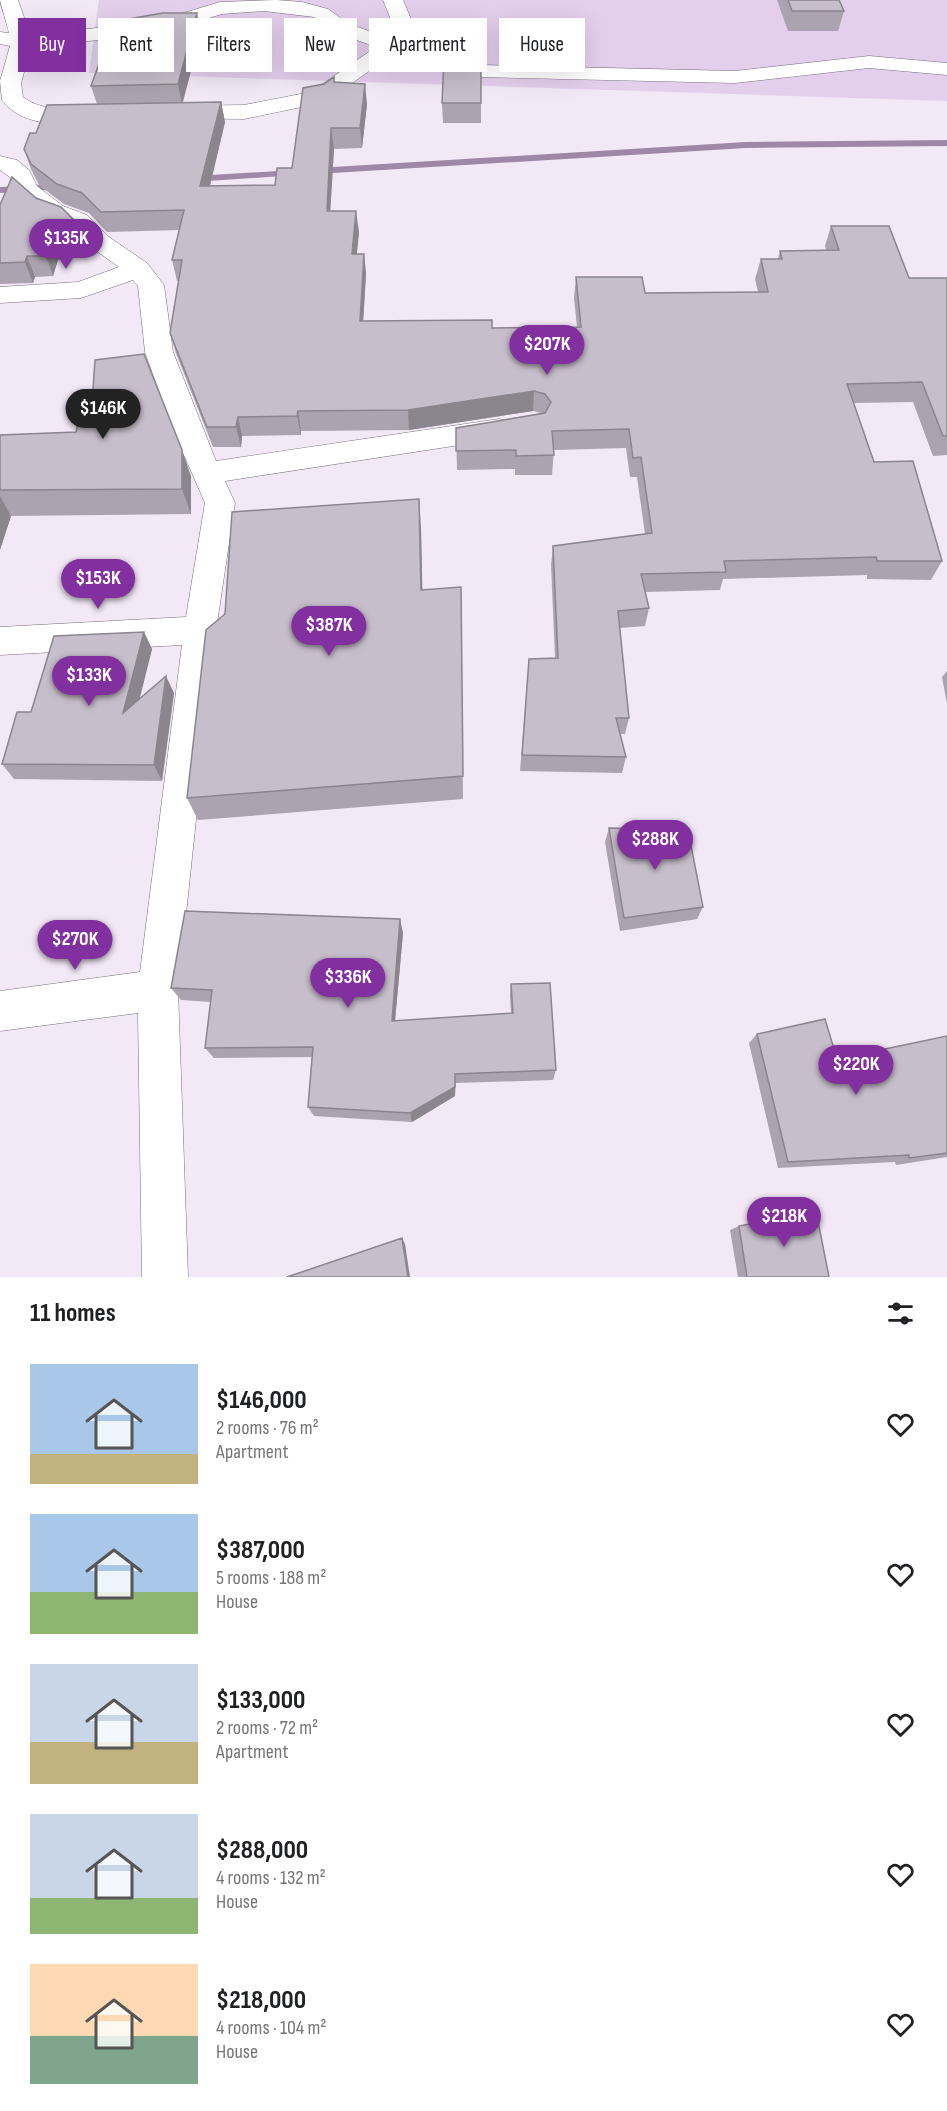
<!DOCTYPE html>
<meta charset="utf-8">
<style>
:root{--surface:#fff;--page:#f2f2f2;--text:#202124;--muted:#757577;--accent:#822f9f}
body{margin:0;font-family:"Sofia Sans Condensed",sans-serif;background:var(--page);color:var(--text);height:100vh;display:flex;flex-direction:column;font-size:22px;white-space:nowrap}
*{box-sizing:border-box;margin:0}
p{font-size:20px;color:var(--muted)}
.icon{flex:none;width:33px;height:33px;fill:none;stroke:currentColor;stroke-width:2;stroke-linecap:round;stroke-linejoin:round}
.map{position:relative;height:1277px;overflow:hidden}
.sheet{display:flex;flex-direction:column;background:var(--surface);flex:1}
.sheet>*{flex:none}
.hud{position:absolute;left:18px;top:18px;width:600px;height:54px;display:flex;gap:12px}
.price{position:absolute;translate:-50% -51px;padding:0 14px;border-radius:21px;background:var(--accent);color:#fff;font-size:20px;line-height:39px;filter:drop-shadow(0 2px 3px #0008)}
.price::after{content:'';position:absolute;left:50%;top:36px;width:18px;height:14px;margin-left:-9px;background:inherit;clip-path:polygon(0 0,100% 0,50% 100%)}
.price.on{background:#222;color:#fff}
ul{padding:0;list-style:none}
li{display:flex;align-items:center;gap:18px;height:150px;padding:0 30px}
li span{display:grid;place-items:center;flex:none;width:168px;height:120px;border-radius:0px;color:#555}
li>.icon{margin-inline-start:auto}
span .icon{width:72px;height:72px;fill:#fffc;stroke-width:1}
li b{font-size:26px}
h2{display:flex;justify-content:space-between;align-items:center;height:72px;padding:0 30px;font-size:26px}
.chip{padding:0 21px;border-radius:0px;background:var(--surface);box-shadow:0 6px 24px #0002;font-size:21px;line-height:54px}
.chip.on{background:var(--accent);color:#fff}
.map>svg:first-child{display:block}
</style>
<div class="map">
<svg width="947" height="1277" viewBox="0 0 947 1277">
<rect width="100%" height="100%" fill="#f2e8f6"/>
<path fill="#e3ceec" d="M99 0H947V101L89 73Z"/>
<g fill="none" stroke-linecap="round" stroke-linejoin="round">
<path fill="#9e87a7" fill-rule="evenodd" d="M947 140V146L746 148 316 174 311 171 316 168 746 142Z
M294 170 297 171V175L194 182 189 179 194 176Z
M61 184 64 185V189L0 193V187Z"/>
<defs>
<path id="minor" d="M0 0H18L30 35 154 22 220 2 276 0 302 2 328 9 349 24 400 42 383 0H403L424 50 481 65 735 71 869 56 947 63V75L869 68 735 83 481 77 394 53 326 102 244 119 171 118 168 113 171 108 179 106 244 105 311 92 376 47 335 32 314 17 264 11 222 14 156 34 31 47 21 83 23 97C47 115 70 104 96 110L99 115 96 120C68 127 21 127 2 100L0 81 10 46 0 44V32L9 33Z
M0 156 17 160 29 170 37 186 63 206 87 215 109 237 147 263 164 285 173 352 216 461 499 419 509 422 513 429 509 436 499 439 225 481 235 503 216 630 178 990 188 1277H142L138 1013 0 1031V991L140 972 182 645 0 655V627L186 617 205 503 173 430 145 352 138 286 133 280 81 298 0 303V287L78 282 119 267 91 247 69 225 45 216 19 194 11 178 0 170Z"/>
</defs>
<use href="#minor" stroke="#766e7a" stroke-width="1"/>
<use href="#minor" fill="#fff" fill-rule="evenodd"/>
</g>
<path fill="#aba3af" d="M777 0H839L844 11 838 31H788Z
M201 33 183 102H221L225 122 210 186 275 185 292 168 335 82 367 104 362 148 334 149 330 211 359 232 356 254H364L366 274 363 321 492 328 577 327 574 298 576 277 645 293 758 292 755 279 761 259H778L780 251 826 250 825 246 831 226 909 278H947V455L933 456 913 402 854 403 874 462 942 561 931 580 867 579V575L723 579 720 590 645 592 649 608 645 626 620 628 629 718 625 734H620L626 757 622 773 520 771 529 659 555 658 551 565 553 546 645 534 637 477H630L626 448 554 450 552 475H515V469L457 470 456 428 541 413 533 411 409 430 301 431V435L242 436 241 447H213L176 353 170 333 179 281H177L172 260 179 230 107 232 89 213 64 204 39 185 31 169 24 149 36 133 97 104 91 86Z
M442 103H481V123H443Z
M0 205 73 219 80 239 77 247H68L64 260H58L53 276 35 277 33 283 0 284Z
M0 435 191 476V514L11 516 0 550Z
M421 528 422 590 461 587 463 799 198 820 187 798Z
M144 632 152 649 139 699 174 693 162 781 14 779 2 764 31 712Z
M947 671V704L942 677Z
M609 828 703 907 697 919 620 931 605 842Z
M403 933 395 1021 511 1013 510 996 511 984 556 1070 553 1080 456 1083 455 1096 412 1122 314 1116 308 1107 312 1057 214 1058 205 1048 211 1002 181 1000 171 988Z
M757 1034 837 1059 947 1036V1157L896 1165 895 1162 778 1168 749 1043Z
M739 1226 829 1277H738L730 1230Z"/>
<path fill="#8b858e" d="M197 13 201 33 182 104 178 84Z
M365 84 367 104 362 148 360 128Z
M221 102 225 122 205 206 200 186Z
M331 128 334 149 329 232 327 211Z
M356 211 359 232 355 274 352 254Z
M73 219 80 239 77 247 70 227Z
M61 227 68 247 64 260 57 240Z
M51 240 58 260 53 276 46 256Z
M364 254 366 274 362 341 360 321Z
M27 256 35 277 33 283 25 262Z
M534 391 533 411 409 430 408 410Z
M298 411 301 431V435L297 416Z
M238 417 242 436 241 447 236 427Z
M182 450 191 476V514L182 489Z
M0 496 11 516 0 550Z
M419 499 421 528 423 617 421 590Z
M144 632 152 649 132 730 123 713Z
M166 676 174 693 162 781 154 765Z
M400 919 403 933 394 1032 392 1021Z
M455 1074V1096L412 1122 410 1113Z
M402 1238 405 1244 410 1277H408Z"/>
<path fill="#c7becb" stroke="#8b858e" stroke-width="1.5" d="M788 0H839L844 11H792Z
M163 13H197L178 84 91 86 112 27 127 23 129 19Z
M444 59H481V103H442Z
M334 77V82L365 84 360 128H331L327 211H356L352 254H364L360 321 492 320V328L581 327 576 277H642L645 293 768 292 761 259H782L780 251 839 250 831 226H889L909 278H947V436H943L922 382 847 384 874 462 913 461 942 561H877L876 557 724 561 726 572 641 574 649 608 618 611 629 718H616L626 757 522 755 529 659 558 658 553 546 652 533 641 457 633 458 629 429 552 431 554 455 516 456V450L456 451V428L545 413 551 402 545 394 534 391 408 410 298 411 297 416 238 417 236 427H207L170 333 182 260H172L184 210 101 212 82 193 57 184 31 164 24 149 30 133H36L47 105 221 102 200 186 275 185 277 168H292L303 88 324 84Z
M12 177 36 198 61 207 73 219 70 227H61L57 240H51L46 256H27L25 262 0 263V205Z
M144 354 182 450V489L0 490V435L76 432 79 418 91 417 95 360Z
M419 499 421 590 461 587 463 776 187 798 206 630 225 614 232 512Z
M144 632 123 713 166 676 154 765 2 764 17 712H31L54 636Z
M609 828 688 830 703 907 624 918Z
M185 911 400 919 392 1021 513 1013 511 984 550 983 556 1070 455 1074V1087L410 1113 308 1107 313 1047 205 1048 212 990 171 988Z
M825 1019 837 1059 947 1036V1153L909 1158V1155L788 1162 757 1034Z
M816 1211 829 1277H747L739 1226Z
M402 1238 408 1277H287Z"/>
</svg>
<b class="price" style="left:66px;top:270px">$135K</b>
<b class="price" style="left:547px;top:376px">$207K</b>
<b class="price on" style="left:103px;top:440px">$146K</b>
<b class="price" style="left:98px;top:610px">$153K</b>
<b class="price" style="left:329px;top:657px">$387K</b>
<b class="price" style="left:89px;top:707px">$133K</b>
<b class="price" style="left:655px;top:871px">$288K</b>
<b class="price" style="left:75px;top:971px">$270K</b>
<b class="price" style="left:348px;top:1009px">$336K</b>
<b class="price" style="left:856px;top:1096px">$220K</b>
<b class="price" style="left:784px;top:1248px">$218K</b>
<div class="hud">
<a class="chip on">Buy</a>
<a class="chip">Rent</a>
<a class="chip">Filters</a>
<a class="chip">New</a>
<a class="chip">Apartment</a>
<a class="chip">House</a>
</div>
</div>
<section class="sheet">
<h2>11 homes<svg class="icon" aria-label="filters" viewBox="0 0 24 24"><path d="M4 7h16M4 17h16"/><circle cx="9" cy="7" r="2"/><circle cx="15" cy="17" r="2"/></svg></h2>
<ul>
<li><span style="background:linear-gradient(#a9c7e8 75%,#c2b280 0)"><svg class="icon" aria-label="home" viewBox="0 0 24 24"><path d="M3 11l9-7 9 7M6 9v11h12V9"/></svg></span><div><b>$146,000</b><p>2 rooms · 76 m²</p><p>Apartment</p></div><svg class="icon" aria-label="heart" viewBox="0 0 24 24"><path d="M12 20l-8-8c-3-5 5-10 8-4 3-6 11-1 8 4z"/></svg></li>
<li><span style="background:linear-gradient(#a9c7e8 65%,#8fb573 0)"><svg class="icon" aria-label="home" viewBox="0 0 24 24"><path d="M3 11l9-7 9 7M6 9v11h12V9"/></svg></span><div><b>$387,000</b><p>5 rooms · 188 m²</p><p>House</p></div><svg class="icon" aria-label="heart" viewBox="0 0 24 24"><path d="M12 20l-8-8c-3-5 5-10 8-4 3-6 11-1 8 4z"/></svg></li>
<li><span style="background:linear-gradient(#c9d6e8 65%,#c2b280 0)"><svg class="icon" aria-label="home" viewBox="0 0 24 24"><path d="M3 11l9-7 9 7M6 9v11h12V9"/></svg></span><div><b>$133,000</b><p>2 rooms · 72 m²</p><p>Apartment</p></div><svg class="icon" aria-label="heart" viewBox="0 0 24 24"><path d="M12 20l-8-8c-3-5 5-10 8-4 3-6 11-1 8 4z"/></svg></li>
<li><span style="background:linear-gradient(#c9d6e8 70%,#8fb573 0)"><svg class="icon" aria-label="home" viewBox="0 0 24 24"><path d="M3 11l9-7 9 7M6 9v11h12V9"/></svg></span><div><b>$288,000</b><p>4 rooms · 132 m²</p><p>House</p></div><svg class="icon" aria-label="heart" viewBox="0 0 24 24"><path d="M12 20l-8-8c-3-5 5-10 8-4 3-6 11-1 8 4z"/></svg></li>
<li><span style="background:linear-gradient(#ffd9b3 60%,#7fa58c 0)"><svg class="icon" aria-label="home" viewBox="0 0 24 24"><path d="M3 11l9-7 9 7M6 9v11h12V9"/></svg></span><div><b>$218,000</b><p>4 rooms · 104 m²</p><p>House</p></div><svg class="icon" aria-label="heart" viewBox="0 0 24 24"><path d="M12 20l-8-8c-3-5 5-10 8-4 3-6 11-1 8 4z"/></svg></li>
</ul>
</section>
